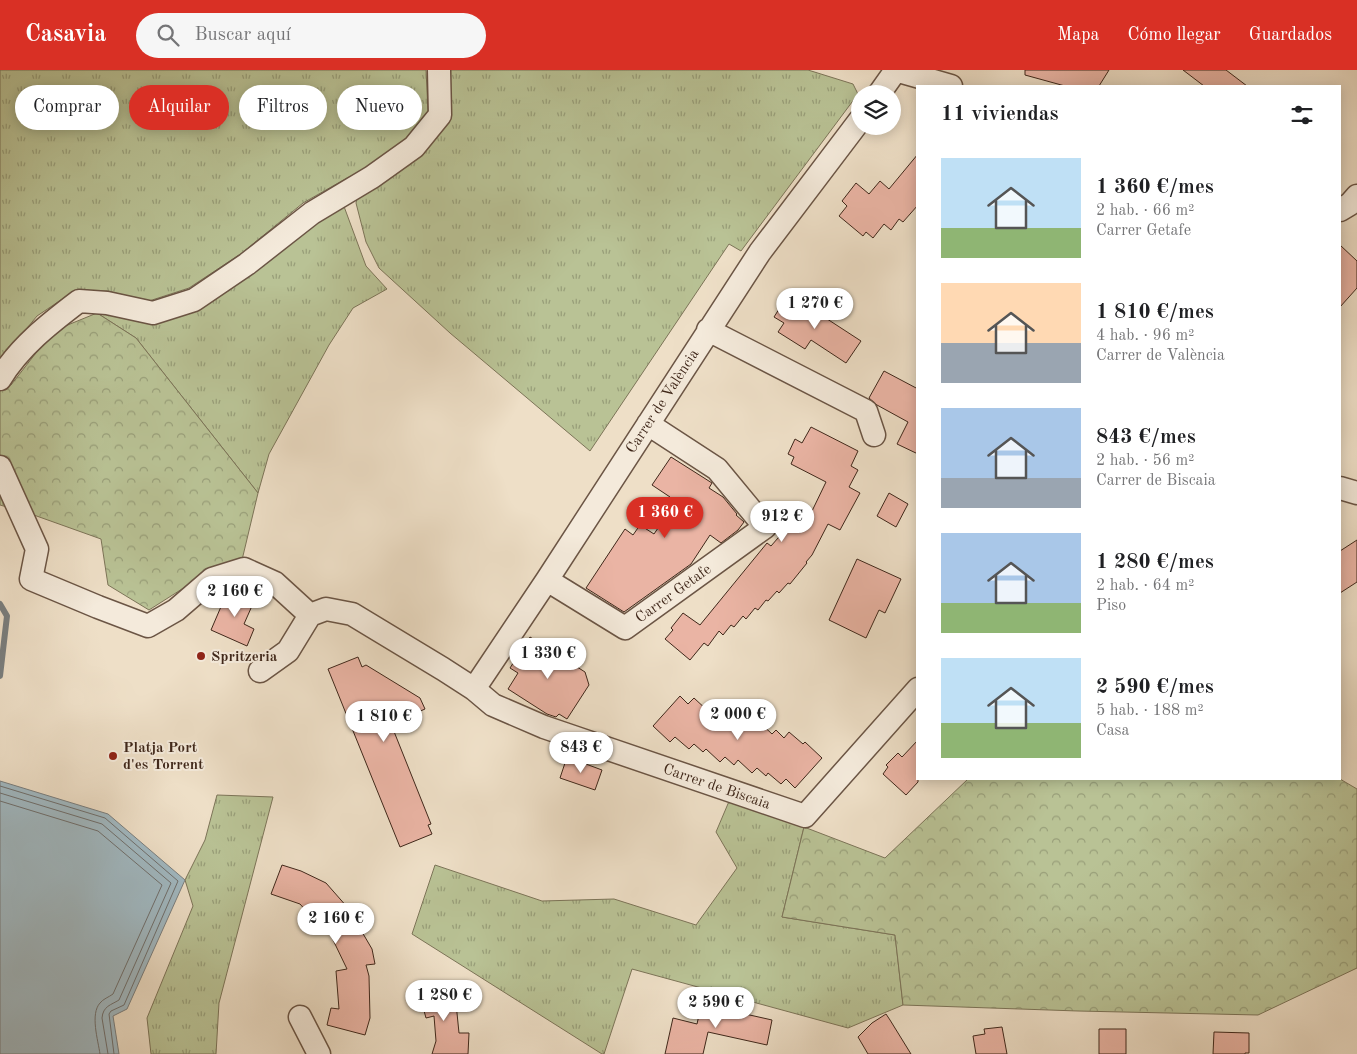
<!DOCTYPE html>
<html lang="es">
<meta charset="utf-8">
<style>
:root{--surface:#fff;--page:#f6f6f6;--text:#202124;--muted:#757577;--accent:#d93025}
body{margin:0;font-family:"Old Standard TT",serif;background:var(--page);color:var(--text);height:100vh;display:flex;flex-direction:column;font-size:19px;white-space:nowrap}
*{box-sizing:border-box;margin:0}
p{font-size:16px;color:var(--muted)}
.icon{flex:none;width:28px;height:28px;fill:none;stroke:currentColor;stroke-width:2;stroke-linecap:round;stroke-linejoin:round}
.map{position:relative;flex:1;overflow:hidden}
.details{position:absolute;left:916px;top:15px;width:425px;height:695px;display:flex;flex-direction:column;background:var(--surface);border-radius:0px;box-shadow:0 2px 12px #0003}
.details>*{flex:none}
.guide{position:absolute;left:15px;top:15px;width:475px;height:45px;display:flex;gap:10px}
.controls{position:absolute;left:851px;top:15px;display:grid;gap:10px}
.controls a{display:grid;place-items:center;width:50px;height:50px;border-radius:50%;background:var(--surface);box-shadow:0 2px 12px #0003;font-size:25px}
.price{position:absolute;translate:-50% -42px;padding:0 11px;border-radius:18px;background:#fff;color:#222;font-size:16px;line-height:32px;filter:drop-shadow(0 1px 2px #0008)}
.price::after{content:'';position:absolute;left:50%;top:30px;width:15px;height:11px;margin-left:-8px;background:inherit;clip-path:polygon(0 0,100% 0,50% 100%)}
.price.active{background:var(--accent);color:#fff}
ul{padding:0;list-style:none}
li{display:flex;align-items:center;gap:15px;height:125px;padding:0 25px}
li span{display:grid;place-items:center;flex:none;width:140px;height:100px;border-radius:0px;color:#555}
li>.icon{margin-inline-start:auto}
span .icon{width:60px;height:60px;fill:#fffc;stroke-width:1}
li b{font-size:21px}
h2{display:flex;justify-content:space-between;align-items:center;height:60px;padding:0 25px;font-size:21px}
.tag{padding:0 18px;border-radius:22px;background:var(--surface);box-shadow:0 2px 12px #0003;font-size:18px;line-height:45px}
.tag.active{background:var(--accent);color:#fff}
header{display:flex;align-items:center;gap:30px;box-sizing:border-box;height:70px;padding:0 25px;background:var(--accent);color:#fff}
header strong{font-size:24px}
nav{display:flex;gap:28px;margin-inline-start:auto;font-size:18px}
.search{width:350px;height:45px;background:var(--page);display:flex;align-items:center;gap:12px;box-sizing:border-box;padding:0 18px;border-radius:28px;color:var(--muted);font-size:19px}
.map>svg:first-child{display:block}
</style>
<header>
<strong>Casavia</strong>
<div class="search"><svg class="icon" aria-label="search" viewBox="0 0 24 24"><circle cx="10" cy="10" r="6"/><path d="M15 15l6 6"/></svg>Buscar aquí</div>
<nav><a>Mapa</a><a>Cómo llegar</a><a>Guardados</a></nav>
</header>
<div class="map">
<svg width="1357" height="984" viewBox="0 0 1357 984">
<defs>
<pattern id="grass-tufts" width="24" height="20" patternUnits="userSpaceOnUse" patternTransform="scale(1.25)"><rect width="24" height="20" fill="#b9c295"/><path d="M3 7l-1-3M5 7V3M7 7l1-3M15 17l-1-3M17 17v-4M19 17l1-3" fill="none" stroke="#989e79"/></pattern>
<pattern id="forest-crowns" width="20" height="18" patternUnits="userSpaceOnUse" patternTransform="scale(1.25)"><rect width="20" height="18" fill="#b9c295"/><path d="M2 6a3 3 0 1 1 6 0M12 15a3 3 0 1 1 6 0" fill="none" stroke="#989e79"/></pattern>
</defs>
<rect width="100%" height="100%" fill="#eedfc7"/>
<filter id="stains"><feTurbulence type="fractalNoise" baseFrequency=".004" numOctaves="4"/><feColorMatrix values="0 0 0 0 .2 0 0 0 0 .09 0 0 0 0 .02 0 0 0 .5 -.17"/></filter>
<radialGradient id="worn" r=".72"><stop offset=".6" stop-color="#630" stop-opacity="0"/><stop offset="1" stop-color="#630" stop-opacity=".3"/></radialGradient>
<path fill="url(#grass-tufts)" stroke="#7c7458" d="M0 0H426L428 41 408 70 369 98 347 108 303 133 242 183 189 218 149 231 107 221 73 222 37 246 0 291Z
M444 0H808L853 14 858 24 741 181 729 174 590 381 450 263 379 198 366 172 356 133 358 124 430 68Z
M342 131 366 196 387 219 353 238 329 275 269 384 258 423 136 268 97 243 161 251Z
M217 725 273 727 219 933 216 984H151L147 948 193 836 185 810 205 770Z
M730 729 804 757 782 847 895 865 903 935 848 958 632 899 604 984H602L412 864 435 795 542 831 614 829 696 855 737 798 716 762Z"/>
<path fill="url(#forest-crowns)" stroke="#7c7458" d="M97 243 136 268 258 423 242 490 204 505 149 540 108 515 101 469 31 444 0 435V312L11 315 53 261Z
M968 709H1340L1357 719V898L1258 945 1078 941 903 935 895 865 782 847 804 757 885 788Z"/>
<path fill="#a1b9c2" stroke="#7a7f7f" d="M0 711 108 744 185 810 127 939 113 946 119 984H0Z"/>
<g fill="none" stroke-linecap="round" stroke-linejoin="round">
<path stroke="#70706e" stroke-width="1" d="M0 716 105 748 178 811 124 935 111 941 109 944 114 984
M0 723 102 754 171 813 119 930C111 935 103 936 102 948L108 984
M0 731 98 761 162 815 113 924C109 927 103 929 100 933 90 944 98 970 100 984"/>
<path stroke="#7a7f7f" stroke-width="6" d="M0 534 7 546 0 606"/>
</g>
<path fill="#eab4a4" stroke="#3f271a" d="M1025 0H1109L1099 16H1065L1025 5Z
M1183 0H1226L1247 16H1204Z
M918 84V135L903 152 899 149 891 160 884 154 873 168 866 162 863 166 839 146 847 136 842 131 856 113 869 124 880 111 889 119Z
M1340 175 1357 191V218L1340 237Z
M786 228 796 234 798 230 861 271 846 293 811 270 805 279 778 262 784 253 774 247Z
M884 301 918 319V384L897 374 908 352 877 335 869 328Z
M811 357 858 381 851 396 858 400 849 417 860 423 840 460 828 454 812 485 806 492 807 493 790 514 788 513 779 523 777 521 768 531 766 530 758 540 755 538 746 549 743 546 734 557 731 555 723 565 719 561 708 576 704 573 690 590 665 569 673 560 671 558 683 543 700 555 767 473 771 476 785 460 798 434 812 441 826 412 791 394 794 387 788 384 795 369 802 373Z
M671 387 712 413 709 418 723 427 737 444 736 445 744 452 738 460 721 473 710 465 691 494 624 542 586 518 625 459 633 465 640 455 654 464 675 433 669 429 670 427 652 415Z
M889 423 908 434 896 457 877 446Z
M1357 470V512L1340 523V481Z
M857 489 901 509 885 543 879 540 866 568 829 550Z
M233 520 255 529 244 554 254 559 247 576 211 560 226 525Z
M530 567 585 602 589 615 567 649 559 644 556 647 547 644 508 619 518 603 510 598Z
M358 587 362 597 366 595 420 628 425 639 391 654 431 754 428 755 432 764 400 777 328 599Z
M680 626 688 634 694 628 708 641 713 636 721 644 726 638 741 652 744 649 752 657 758 651 772 664 776 660 784 668 789 662 803 674 805 672 822 688 795 718 786 709 781 714 768 703 766 706 757 698 752 703 738 690 734 695 725 687 720 692 706 679 703 682 694 674 689 679 675 667 670 672 653 656Z
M918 670V712L906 725 883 704 888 697 886 695 898 683 902 687Z
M567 687 602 700 595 720 560 708Z
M282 795 301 801 326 813 348 838 372 879 375 894 366 895 369 906 370 948 365 965 327 955 331 938 339 939 336 901 347 899 322 847 316 852 300 834 271 824Z
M434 913 440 928 455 923 459 963H469L468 984H432L436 971 434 946 426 948 418 919Z
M707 926 725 930 723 939 772 950 767 975 708 962 703 984H665L673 948 697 954 701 936 705 937Z
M886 944 890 950 911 984H868L858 967 872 953Z
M1002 957 1007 984H976L973 966 985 964 984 959Z
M1099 959H1126V984H1099Z
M1214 962 1249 963V983H1245V984H1213Z"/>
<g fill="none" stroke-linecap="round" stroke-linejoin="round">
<defs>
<path id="minor" d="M895 0 951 16
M879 24 896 0
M1340 140 1350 134 1357 126
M708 260 866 341 874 365
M0 309C19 277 50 253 79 231L107 233 153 243 194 230 247 194 312 143 372 107 414 77 440 45 439 0
M0 397 37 479 31 509 98 537 148 556 176 540 212 509 244 499 275 513 310 545
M1340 418 1357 423
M547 510 625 558 765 457 717 399 648 354
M260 601 288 581 310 545 326 539 352 544 443 599 474 619 493 635 544 657 805 746 918 619
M474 619 547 510 760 182 860 50
M300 947 319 984"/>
</defs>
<use href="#minor" stroke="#6b5545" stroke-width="25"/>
<use href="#minor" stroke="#f4eadb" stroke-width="22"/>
</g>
<g fill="#8f2418" stroke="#f4eadb" stroke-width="2">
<circle cx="201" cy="586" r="5"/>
<circle cx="113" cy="686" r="5"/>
</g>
<g text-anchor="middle" stroke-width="4" stroke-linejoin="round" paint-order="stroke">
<g font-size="15" fill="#3f271a" stroke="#f4eadb">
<text transform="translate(662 331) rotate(-57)" y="5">Carrer de València</text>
<text transform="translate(673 523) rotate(-36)" y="5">Carrer Getafe</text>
<text transform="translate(717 716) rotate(19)" y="5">Carrer de Biscaia</text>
</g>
<g font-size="15" font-weight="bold" fill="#3f271a" stroke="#f4eadb" text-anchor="start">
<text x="211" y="591">Spritzeria</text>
<text x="123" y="682">Platja Port<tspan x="123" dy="17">d'es Torrent</tspan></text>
</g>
</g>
<rect width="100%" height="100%" filter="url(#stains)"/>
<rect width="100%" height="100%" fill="url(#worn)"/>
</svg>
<div class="controls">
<a><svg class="icon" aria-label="layers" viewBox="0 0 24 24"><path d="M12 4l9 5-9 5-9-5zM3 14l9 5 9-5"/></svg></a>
</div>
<b class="price" style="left:815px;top:260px">1 270 €</b>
<b class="price active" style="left:665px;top:469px">1 360 €</b>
<b class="price" style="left:782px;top:473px">912 €</b>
<b class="price" style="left:235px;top:548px">2 160 €</b>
<b class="price" style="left:548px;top:610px">1 330 €</b>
<b class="price" style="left:738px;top:671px">2 000 €</b>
<b class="price" style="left:384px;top:673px">1 810 €</b>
<b class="price" style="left:581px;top:704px">843 €</b>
<b class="price" style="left:336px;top:875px">2 160 €</b>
<b class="price" style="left:444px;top:952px">1 280 €</b>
<b class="price" style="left:716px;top:959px">2 590 €</b>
<div class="guide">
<a class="tag">Comprar</a>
<a class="tag active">Alquilar</a>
<a class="tag">Filtros</a>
<a class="tag">Nuevo</a>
</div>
<section class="details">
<h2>11 viviendas<svg class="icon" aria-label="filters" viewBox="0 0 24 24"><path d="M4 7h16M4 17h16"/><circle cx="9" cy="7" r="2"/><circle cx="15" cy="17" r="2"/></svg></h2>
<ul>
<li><span style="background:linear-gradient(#bfe0f5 70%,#8fb573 0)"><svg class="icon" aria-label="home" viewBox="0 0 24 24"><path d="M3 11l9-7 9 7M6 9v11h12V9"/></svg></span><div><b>1 360 €/mes</b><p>2 hab. · 66 m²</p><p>Carrer Getafe</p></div></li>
<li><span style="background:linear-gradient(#ffd9b3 60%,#9aa5b1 0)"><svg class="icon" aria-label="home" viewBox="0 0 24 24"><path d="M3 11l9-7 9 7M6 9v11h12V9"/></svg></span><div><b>1 810 €/mes</b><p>4 hab. · 96 m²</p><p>Carrer de València</p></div></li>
<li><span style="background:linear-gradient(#a9c7e8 70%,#9aa5b1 0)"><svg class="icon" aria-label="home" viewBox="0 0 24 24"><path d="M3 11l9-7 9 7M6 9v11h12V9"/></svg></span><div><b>843 €/mes</b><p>2 hab. · 56 m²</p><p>Carrer de Biscaia</p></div></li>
<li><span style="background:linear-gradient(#a9c7e8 70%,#8fb573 0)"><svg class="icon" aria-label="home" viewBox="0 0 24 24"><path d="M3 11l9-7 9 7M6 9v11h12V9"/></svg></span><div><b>1 280 €/mes</b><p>2 hab. · 64 m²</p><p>Piso</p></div></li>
<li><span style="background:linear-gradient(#bfe0f5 65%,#8fb573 0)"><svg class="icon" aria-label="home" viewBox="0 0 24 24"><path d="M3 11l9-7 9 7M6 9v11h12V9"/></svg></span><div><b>2 590 €/mes</b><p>5 hab. · 188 m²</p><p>Casa</p></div></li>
</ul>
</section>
</div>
